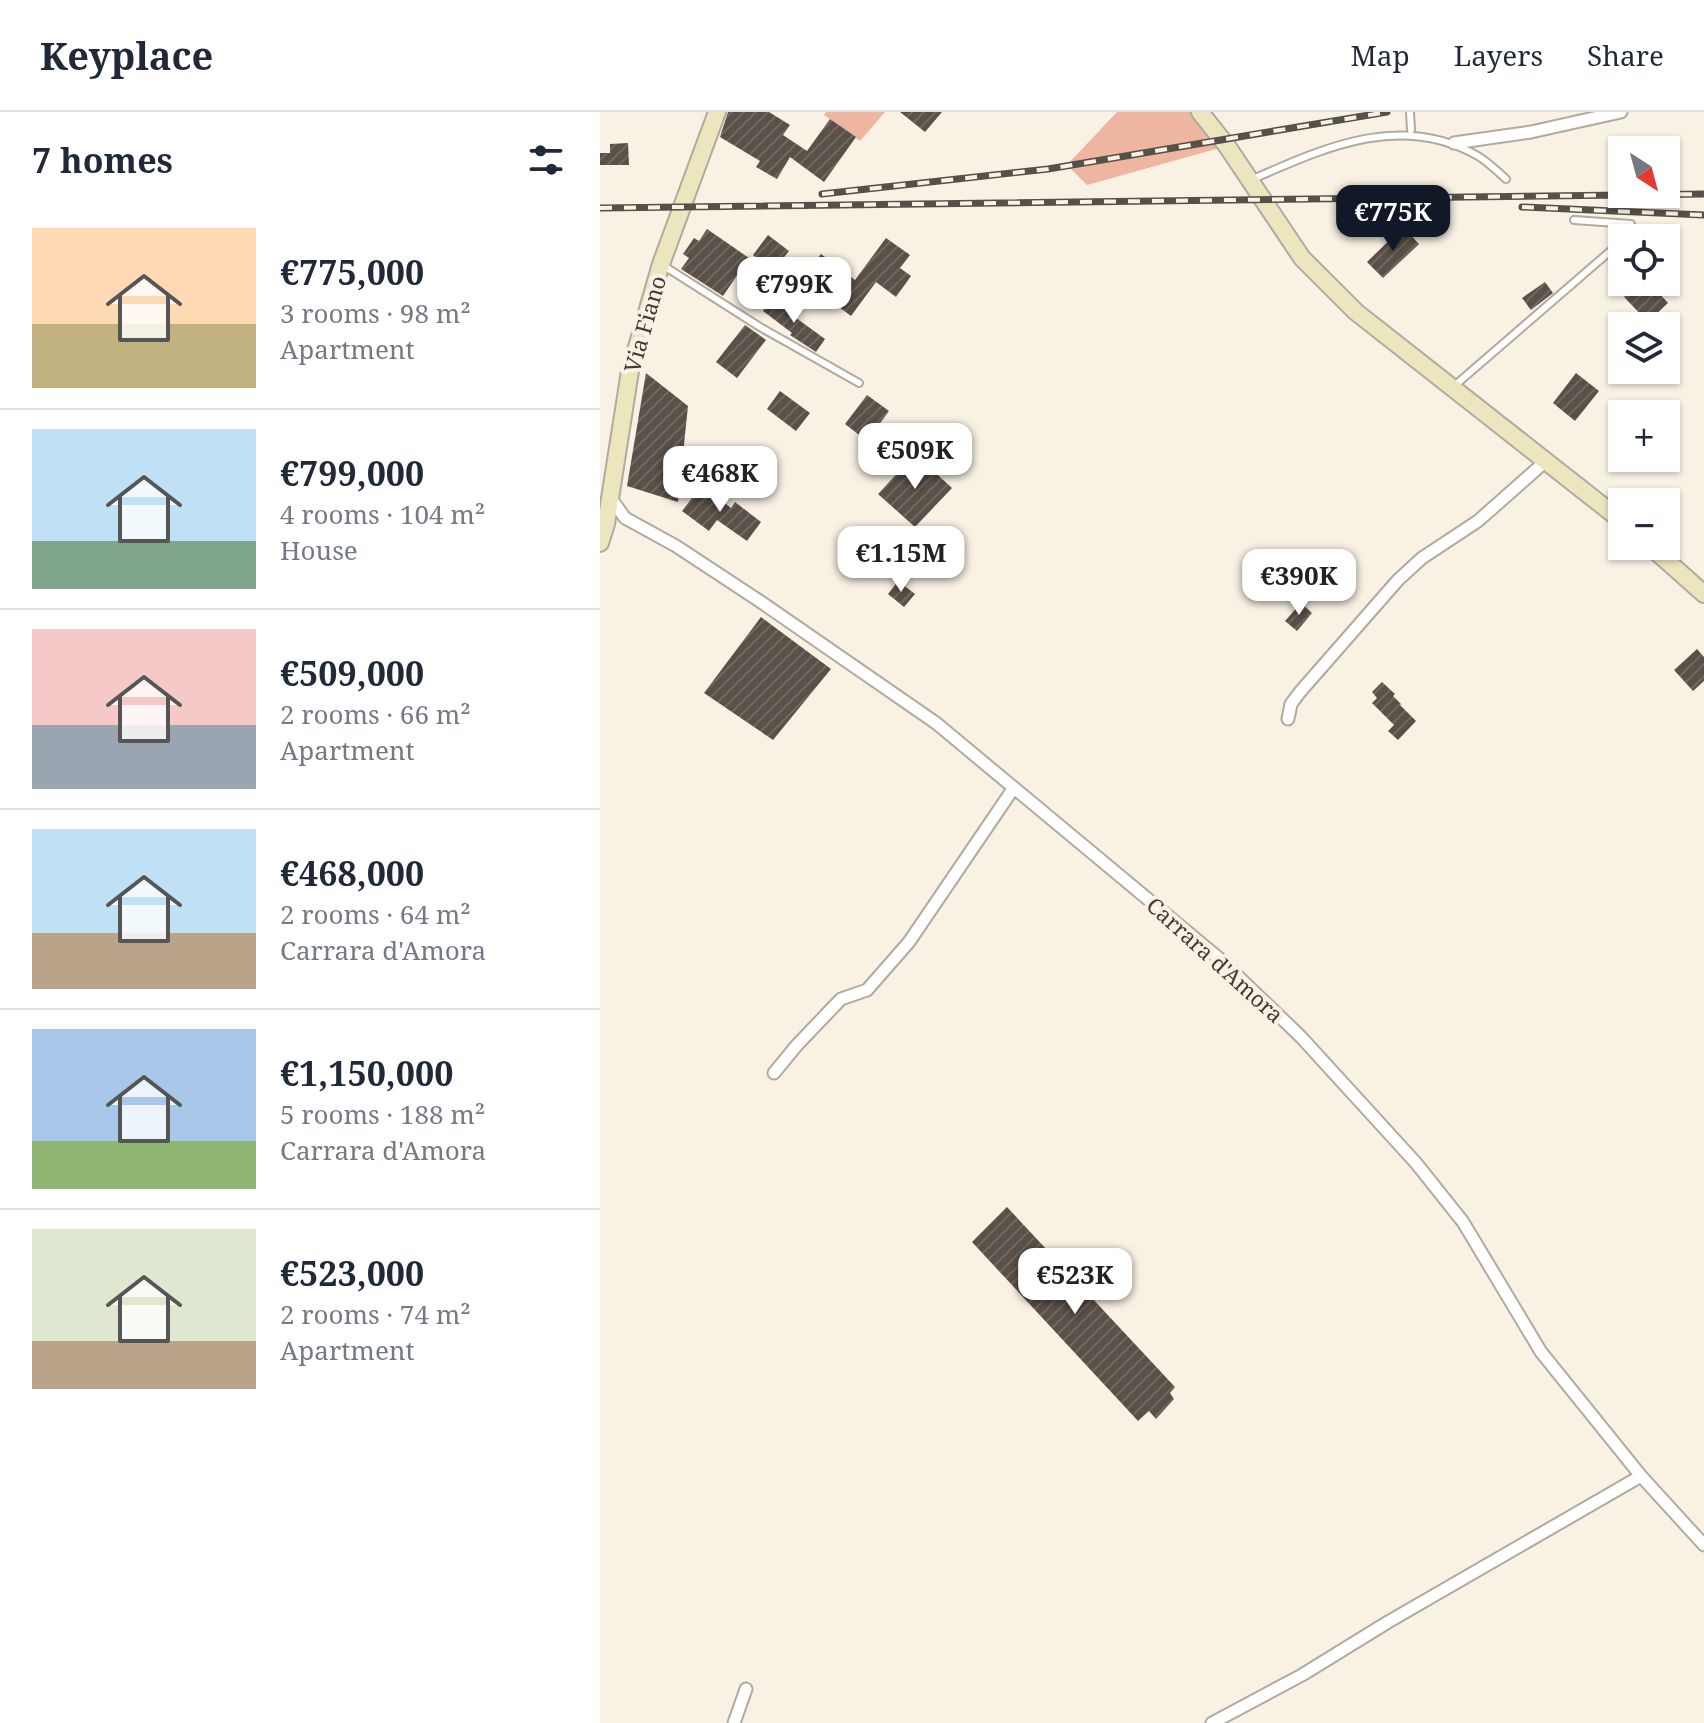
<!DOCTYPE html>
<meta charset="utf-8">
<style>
:root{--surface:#fff;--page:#f2f2f3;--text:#1f2937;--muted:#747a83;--line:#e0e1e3;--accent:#111827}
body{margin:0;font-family:"Noto Serif",serif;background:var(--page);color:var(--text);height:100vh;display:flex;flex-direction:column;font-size:30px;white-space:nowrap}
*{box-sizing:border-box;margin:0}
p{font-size:26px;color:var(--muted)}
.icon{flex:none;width:44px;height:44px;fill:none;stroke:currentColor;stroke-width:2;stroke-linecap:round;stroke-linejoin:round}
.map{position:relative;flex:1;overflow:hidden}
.side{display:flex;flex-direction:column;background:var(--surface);width:600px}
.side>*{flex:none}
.needle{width:52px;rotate:144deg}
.fabs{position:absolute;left:1008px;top:24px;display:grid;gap:16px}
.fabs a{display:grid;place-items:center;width:72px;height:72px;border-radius:0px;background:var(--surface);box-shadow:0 2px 6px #0004;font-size:40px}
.price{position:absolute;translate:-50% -68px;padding:0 18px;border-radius:16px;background:#fff;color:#222;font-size:26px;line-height:52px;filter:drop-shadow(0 2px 4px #0008)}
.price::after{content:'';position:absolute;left:50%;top:48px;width:24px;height:18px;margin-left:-12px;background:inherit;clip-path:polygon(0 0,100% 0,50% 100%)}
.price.active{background:var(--accent);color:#fff}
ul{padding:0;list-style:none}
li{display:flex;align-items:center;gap:24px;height:200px;padding:0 32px}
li+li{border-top:2px solid var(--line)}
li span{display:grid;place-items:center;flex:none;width:224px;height:160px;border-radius:0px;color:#555}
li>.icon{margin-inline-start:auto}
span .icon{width:96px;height:96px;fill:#fffc;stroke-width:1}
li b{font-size:34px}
h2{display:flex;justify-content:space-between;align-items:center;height:96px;padding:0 32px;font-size:34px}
header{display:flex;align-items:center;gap:48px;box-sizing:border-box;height:112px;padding:0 40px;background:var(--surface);border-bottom:2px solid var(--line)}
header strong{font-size:38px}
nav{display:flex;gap:44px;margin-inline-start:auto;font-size:28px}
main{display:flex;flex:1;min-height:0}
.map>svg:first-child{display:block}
</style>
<header>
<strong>Keyplace</strong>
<nav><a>Map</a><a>Layers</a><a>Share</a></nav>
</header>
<main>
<section class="side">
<h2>7 homes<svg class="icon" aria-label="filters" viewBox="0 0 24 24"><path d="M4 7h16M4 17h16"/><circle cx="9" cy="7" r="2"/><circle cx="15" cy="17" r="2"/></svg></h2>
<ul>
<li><span style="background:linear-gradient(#ffd9b3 60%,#c2b280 0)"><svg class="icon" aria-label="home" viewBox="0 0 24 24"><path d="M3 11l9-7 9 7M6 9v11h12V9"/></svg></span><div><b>€775,000</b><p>3 rooms · 98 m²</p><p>Apartment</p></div></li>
<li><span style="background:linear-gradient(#bfe0f5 70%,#7fa58c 0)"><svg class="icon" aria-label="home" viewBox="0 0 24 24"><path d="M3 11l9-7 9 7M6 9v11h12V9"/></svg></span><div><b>€799,000</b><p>4 rooms · 104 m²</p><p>House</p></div></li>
<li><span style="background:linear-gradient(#f6c9c9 60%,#9aa5b1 0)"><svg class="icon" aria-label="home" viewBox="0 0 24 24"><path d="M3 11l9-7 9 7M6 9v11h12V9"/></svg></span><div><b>€509,000</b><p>2 rooms · 66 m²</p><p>Apartment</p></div></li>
<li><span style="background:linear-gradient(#bfe0f5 65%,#b9a48a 0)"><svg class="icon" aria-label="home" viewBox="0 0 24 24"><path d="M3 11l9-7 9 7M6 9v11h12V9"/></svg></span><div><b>€468,000</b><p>2 rooms · 64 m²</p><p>Carrara d'Amora</p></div></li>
<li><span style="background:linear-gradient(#a9c7e8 70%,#8fb573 0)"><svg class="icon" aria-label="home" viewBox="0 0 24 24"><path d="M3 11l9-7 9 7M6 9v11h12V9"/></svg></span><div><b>€1,150,000</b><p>5 rooms · 188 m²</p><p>Carrara d'Amora</p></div></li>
<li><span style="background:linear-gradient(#dfe7d0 70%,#b9a48a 0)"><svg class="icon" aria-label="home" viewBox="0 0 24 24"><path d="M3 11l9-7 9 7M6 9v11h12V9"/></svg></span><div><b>€523,000</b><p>2 rooms · 74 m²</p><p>Apartment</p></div></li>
</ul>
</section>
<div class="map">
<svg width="1104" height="1611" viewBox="0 0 1104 1611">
<defs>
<pattern id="building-hatch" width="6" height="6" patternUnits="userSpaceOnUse" patternTransform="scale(2)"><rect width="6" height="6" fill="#5a5048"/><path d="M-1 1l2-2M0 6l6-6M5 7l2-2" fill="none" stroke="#6f6761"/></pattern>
</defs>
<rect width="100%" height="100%" fill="#f8f1e4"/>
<path fill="#eeb5a0" d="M226 0H285L260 29 224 3Z
M517 0H600L627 34 487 73 467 53Z"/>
<path fill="url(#building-hatch)" d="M128 0H169L190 13 183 23 207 39 230 7 256 25 224 70 190 45 177 67 156 55 160 49 120 25Z
M300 0H342L325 20Z
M28 31 29 53H0V41H10V32Z
M803 115 819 132 783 166 767 150Z
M107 117 149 146 123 184 81 157 89 146 83 142 94 126 99 129Z
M168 123 189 139 173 159 153 143Z
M286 126 310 143 300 156 311 164 296 185 276 170 251 204 202 167 221 142 255 168Z
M945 170 953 181 931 198 922 186Z
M1040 170H1049L1068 191 1048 210 1024 185Z
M173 186 194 201 192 203 225 227 216 240 190 223 192 221 163 199Z
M145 213 166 228 137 266 116 250Z
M46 261 88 294 78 390 27 374Z
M976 261 999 279 975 309 953 291Z
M180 279 210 301 196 319 167 297Z
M267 283 289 299 267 329 245 312Z
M315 342 352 376 315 415 278 382Z
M102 373 131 396 135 390 161 410 147 429 117 408 109 419 82 399Z
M737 451 755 467 740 483 722 467Z
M298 469 315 482 304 495 288 482Z
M701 491 712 501 697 519 685 509Z
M161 505 231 557 173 628 104 581Z
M1097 537 1104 545V569L1093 579 1074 558Z
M782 570 795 582 793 584 801 592 800 593 816 609 798 628 788 619 794 613 772 591 777 586 772 580Z
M407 1095 575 1275 570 1281 574 1287 556 1307 549 1299 538 1309 372 1130Z"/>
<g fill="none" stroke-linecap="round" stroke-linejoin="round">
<defs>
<path id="lane" d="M810 0 811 18
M653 67C726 35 802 0 878 44 888 50 897 59 906 67
M974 108 1031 112 1029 122 1025 126
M64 154 160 215 259 271
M853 275 1022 129"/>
<path id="street" d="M854 31 931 20 1021 0
M10 385 25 406 76 434 161 490 336 611 621 848 701 925 816 1051 863 1110 941 1240 1041 1364 1104 1433
M688 607 691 592 700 580 798 468 822 446 878 409 947 348
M174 961 197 933 241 887 267 878 309 830 413 677
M134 1611 146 1577
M612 1611 702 1563 788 1510 1041 1364"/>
<path id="secondary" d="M600 0 627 34 702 146 756 200 1022 409
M0 431 6 412 30 259 61 152 117 0
M1050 434 1104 482"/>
</defs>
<use href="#lane" stroke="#b1aa9e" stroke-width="10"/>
<use href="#street" stroke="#b1aa9e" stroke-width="15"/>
<use href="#secondary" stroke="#b1aa9e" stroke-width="20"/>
<use href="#lane" stroke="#fff" stroke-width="6"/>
<use href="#street" stroke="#fff" stroke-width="11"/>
<use href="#secondary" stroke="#ece6be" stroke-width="16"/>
<defs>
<path id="rail" d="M222 82 448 57 787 0
M922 95 1104 103
M0 96 1104 82"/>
</defs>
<use href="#rail" stroke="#54514b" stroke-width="7"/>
<use href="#rail" stroke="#f8f1e4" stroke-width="4" stroke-dasharray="12" stroke-linecap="butt"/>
</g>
<g text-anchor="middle" stroke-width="8" stroke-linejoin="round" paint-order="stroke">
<g font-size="22" fill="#3f3c37" stroke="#f8f1e4">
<text transform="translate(45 212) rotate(-74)" y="8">Via Fiano</text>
<text transform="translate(615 848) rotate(42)" y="8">Carrara d'Amora</text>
</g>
</g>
</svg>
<div class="fabs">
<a><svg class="needle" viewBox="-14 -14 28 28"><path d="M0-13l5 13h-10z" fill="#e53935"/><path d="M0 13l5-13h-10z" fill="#747a83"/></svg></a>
<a><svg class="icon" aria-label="locate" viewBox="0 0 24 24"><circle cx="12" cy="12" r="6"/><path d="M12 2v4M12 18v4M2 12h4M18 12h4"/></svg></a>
<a><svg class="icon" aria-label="layers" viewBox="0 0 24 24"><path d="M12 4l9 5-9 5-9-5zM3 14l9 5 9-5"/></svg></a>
<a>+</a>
<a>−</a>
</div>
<b class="price active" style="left:793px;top:141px">€775K</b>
<b class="price" style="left:194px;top:213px">€799K</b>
<b class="price" style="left:315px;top:379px">€509K</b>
<b class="price" style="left:120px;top:402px">€468K</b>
<b class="price" style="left:301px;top:482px">€1.15M</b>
<b class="price" style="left:699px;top:505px">€390K</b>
<b class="price" style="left:475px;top:1204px">€523K</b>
</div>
</main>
